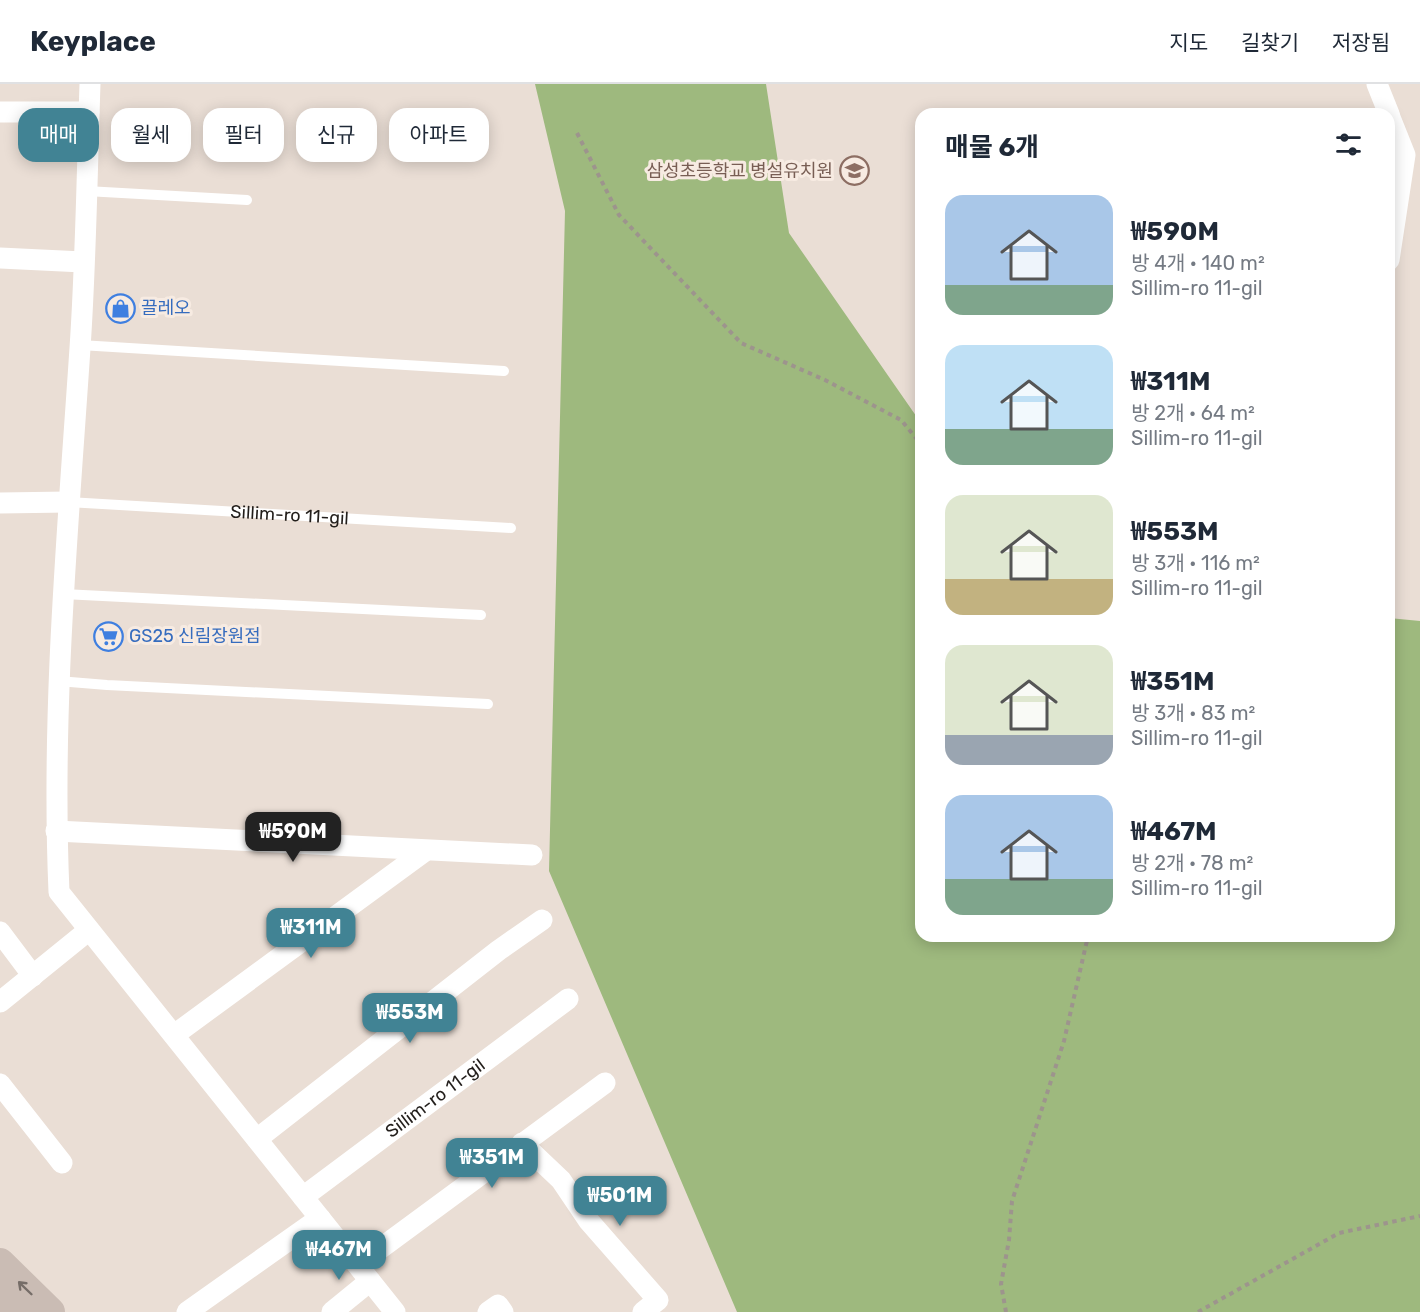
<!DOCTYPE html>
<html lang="ko">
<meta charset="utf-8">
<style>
:root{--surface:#fff;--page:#f6f6f7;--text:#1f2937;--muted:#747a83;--line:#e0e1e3;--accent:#418394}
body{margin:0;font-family:Rubik,"Noto Sans KR",sans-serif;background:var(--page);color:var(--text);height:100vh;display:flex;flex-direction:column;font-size:22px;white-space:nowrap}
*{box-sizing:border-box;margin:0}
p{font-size:20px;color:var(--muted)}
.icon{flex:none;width:33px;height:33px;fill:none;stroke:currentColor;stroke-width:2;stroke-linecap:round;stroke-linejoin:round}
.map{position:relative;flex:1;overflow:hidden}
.side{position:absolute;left:915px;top:24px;width:480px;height:834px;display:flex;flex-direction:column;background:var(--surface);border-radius:18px;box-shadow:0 3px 15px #0003}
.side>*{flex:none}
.banner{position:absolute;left:18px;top:24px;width:570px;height:54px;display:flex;gap:12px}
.price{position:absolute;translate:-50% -51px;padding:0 14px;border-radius:12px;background:var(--accent);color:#fff;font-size:20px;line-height:39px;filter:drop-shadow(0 2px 3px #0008)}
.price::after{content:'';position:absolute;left:50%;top:36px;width:18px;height:14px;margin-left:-9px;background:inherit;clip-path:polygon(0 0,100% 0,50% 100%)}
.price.on{background:#222;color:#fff}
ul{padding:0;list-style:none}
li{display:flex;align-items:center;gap:18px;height:150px;padding:0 30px}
li span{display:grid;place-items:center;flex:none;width:168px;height:120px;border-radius:18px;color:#555}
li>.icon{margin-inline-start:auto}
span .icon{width:72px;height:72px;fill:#fffc;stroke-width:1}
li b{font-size:26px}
h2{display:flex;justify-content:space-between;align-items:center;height:72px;padding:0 30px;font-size:26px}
.tag{padding:0 21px;border-radius:18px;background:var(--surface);box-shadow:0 3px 15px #0003;font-size:21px;line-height:54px}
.tag.on{background:var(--accent);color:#fff}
header{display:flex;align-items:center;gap:36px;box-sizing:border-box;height:84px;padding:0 30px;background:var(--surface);border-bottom:2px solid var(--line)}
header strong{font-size:28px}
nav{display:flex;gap:33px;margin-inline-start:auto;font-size:21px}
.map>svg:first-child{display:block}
</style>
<header>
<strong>Keyplace</strong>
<nav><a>지도</a><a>길찾기</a><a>저장됨</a></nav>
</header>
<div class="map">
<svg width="1420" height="1228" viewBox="0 0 1420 1228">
<rect width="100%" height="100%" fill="#eaded5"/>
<path fill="#9eb97e" d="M535 0H766L789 149 921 339V852H1389V534L1420 537V1228H737L549 787 565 127Z"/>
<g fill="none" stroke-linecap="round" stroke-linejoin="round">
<path stroke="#9d948d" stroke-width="4" stroke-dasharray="4.5 4.5" stroke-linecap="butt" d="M577 49 619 131 741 259 825 296 901 336 921 360
M1006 1228 1001 1200 1009 1156 1012 1117 1064 957 1088 852
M1198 1228 1339 1149 1420 1132"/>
<g stroke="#fff" stroke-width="10">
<path d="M86 107 247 116"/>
<path d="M80 261 504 287"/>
<path id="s1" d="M68 418 511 444"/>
<path d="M63 510 481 531"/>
<path d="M58 597 107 601 488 620"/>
</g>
<g stroke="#fff" stroke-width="21">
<path d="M90 0C87 88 86 176 80 264 68 445 51 626 59 808L395 1228"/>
<path d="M1377 0 1389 30"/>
<path d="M0 28H89"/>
<path d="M1389 31 1405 71 1389 176"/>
<path d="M0 174 83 178"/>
<path d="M0 419 68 418"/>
<path d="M56 747 532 771"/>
<path d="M0 848 33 892"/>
<path d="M0 918 89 846"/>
<path d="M174 951 425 767"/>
<path d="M0 1000 62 1079"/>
<path d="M257 1055 499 866 542 836"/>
<path d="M522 1059 561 1096 588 1136 658 1216 643 1228"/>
<path id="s2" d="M303 1113 568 915"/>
<path d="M358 1181 605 999"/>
<path d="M187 1228 320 1134"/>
<path d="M332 1228 370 1197"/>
<path d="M488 1228 498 1221 503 1228"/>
</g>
<path stroke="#cabcb4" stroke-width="30" d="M0 1179 50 1228
M0 1210 18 1228"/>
</g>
<defs><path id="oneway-shaft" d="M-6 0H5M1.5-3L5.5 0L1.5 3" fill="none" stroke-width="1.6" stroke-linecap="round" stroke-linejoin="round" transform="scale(1.5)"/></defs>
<use stroke="#766d68" href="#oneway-shaft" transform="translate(25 1204) rotate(-136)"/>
<defs>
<symbol id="school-ring" viewBox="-11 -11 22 22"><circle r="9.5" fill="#f7ebe2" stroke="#8d6e63" stroke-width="1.5"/><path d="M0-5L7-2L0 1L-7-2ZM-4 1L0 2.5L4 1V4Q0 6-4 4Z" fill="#8d6e63"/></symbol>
<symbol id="shop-ring" viewBox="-11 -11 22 22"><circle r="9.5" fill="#f7ebe2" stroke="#3f7fe0" stroke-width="1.5"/><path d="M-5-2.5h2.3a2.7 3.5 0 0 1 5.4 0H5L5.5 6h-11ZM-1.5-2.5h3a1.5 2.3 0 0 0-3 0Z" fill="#3f7fe0"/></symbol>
<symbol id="supermarket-ring" viewBox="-11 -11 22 22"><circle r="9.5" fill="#f7ebe2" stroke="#3f7fe0" stroke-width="1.5"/><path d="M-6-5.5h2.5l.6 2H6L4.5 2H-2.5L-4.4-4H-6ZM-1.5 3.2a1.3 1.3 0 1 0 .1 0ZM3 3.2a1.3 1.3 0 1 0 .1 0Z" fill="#3f7fe0"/></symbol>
</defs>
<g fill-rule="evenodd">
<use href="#school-ring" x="838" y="70" width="33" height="33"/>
<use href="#shop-ring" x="104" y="208" width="33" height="33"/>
<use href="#supermarket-ring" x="92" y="536" width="33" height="33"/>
</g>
<g text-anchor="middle" stroke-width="6" stroke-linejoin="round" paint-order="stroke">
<g font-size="18" fill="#785e54" stroke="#f7ebe2" text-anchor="end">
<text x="833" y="93">삼성초등학교 병설유치원</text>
</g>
<g font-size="18" fill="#366cbe" stroke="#f7ebe2" text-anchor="start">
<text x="141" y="230">끌레오</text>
<text x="129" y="558">GS25 신림장원점</text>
</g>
<g font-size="18" fill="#221e1b" stroke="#f7ebe2">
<text dy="6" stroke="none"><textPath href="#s1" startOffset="222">Sillim-ro 11-gil</textPath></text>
<text dy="6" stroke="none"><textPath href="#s2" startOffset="165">Sillim-ro 11-gil</textPath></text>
</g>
</g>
</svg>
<b class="price on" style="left:293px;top:779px">₩590M</b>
<b class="price" style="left:311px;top:875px">₩311M</b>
<b class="price" style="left:410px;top:960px">₩553M</b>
<b class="price" style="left:492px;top:1105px">₩351M</b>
<b class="price" style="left:620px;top:1143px">₩501M</b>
<b class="price" style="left:339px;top:1197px">₩467M</b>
<div class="banner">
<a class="tag on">매매</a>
<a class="tag">월세</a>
<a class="tag">필터</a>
<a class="tag">신규</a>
<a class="tag">아파트</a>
</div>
<section class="side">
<h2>매물 6개<svg class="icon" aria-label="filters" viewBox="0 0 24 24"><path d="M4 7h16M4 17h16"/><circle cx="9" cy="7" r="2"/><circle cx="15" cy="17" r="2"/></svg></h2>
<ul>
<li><span style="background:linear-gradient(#a9c7e8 75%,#7fa58c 0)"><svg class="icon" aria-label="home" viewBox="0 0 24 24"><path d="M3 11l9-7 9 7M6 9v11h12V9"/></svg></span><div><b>₩590M</b><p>방 4개 · 140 m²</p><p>Sillim-ro 11-gil</p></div></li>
<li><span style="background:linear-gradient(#bfe0f5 70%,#7fa58c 0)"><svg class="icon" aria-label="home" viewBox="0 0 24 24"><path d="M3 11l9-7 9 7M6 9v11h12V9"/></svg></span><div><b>₩311M</b><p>방 2개 · 64 m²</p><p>Sillim-ro 11-gil</p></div></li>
<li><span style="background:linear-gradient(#dfe7d0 70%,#c2b280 0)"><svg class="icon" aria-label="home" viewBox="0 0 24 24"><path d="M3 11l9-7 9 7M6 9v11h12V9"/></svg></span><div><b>₩553M</b><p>방 3개 · 116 m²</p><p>Sillim-ro 11-gil</p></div></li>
<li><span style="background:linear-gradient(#dfe7d0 75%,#9aa5b1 0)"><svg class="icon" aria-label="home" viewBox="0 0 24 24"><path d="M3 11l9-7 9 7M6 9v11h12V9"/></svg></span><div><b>₩351M</b><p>방 3개 · 83 m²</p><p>Sillim-ro 11-gil</p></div></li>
<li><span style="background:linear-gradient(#a9c7e8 70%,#7fa58c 0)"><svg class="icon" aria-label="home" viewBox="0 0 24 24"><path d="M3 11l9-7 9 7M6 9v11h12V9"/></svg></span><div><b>₩467M</b><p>방 2개 · 78 m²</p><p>Sillim-ro 11-gil</p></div></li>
</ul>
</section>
</div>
